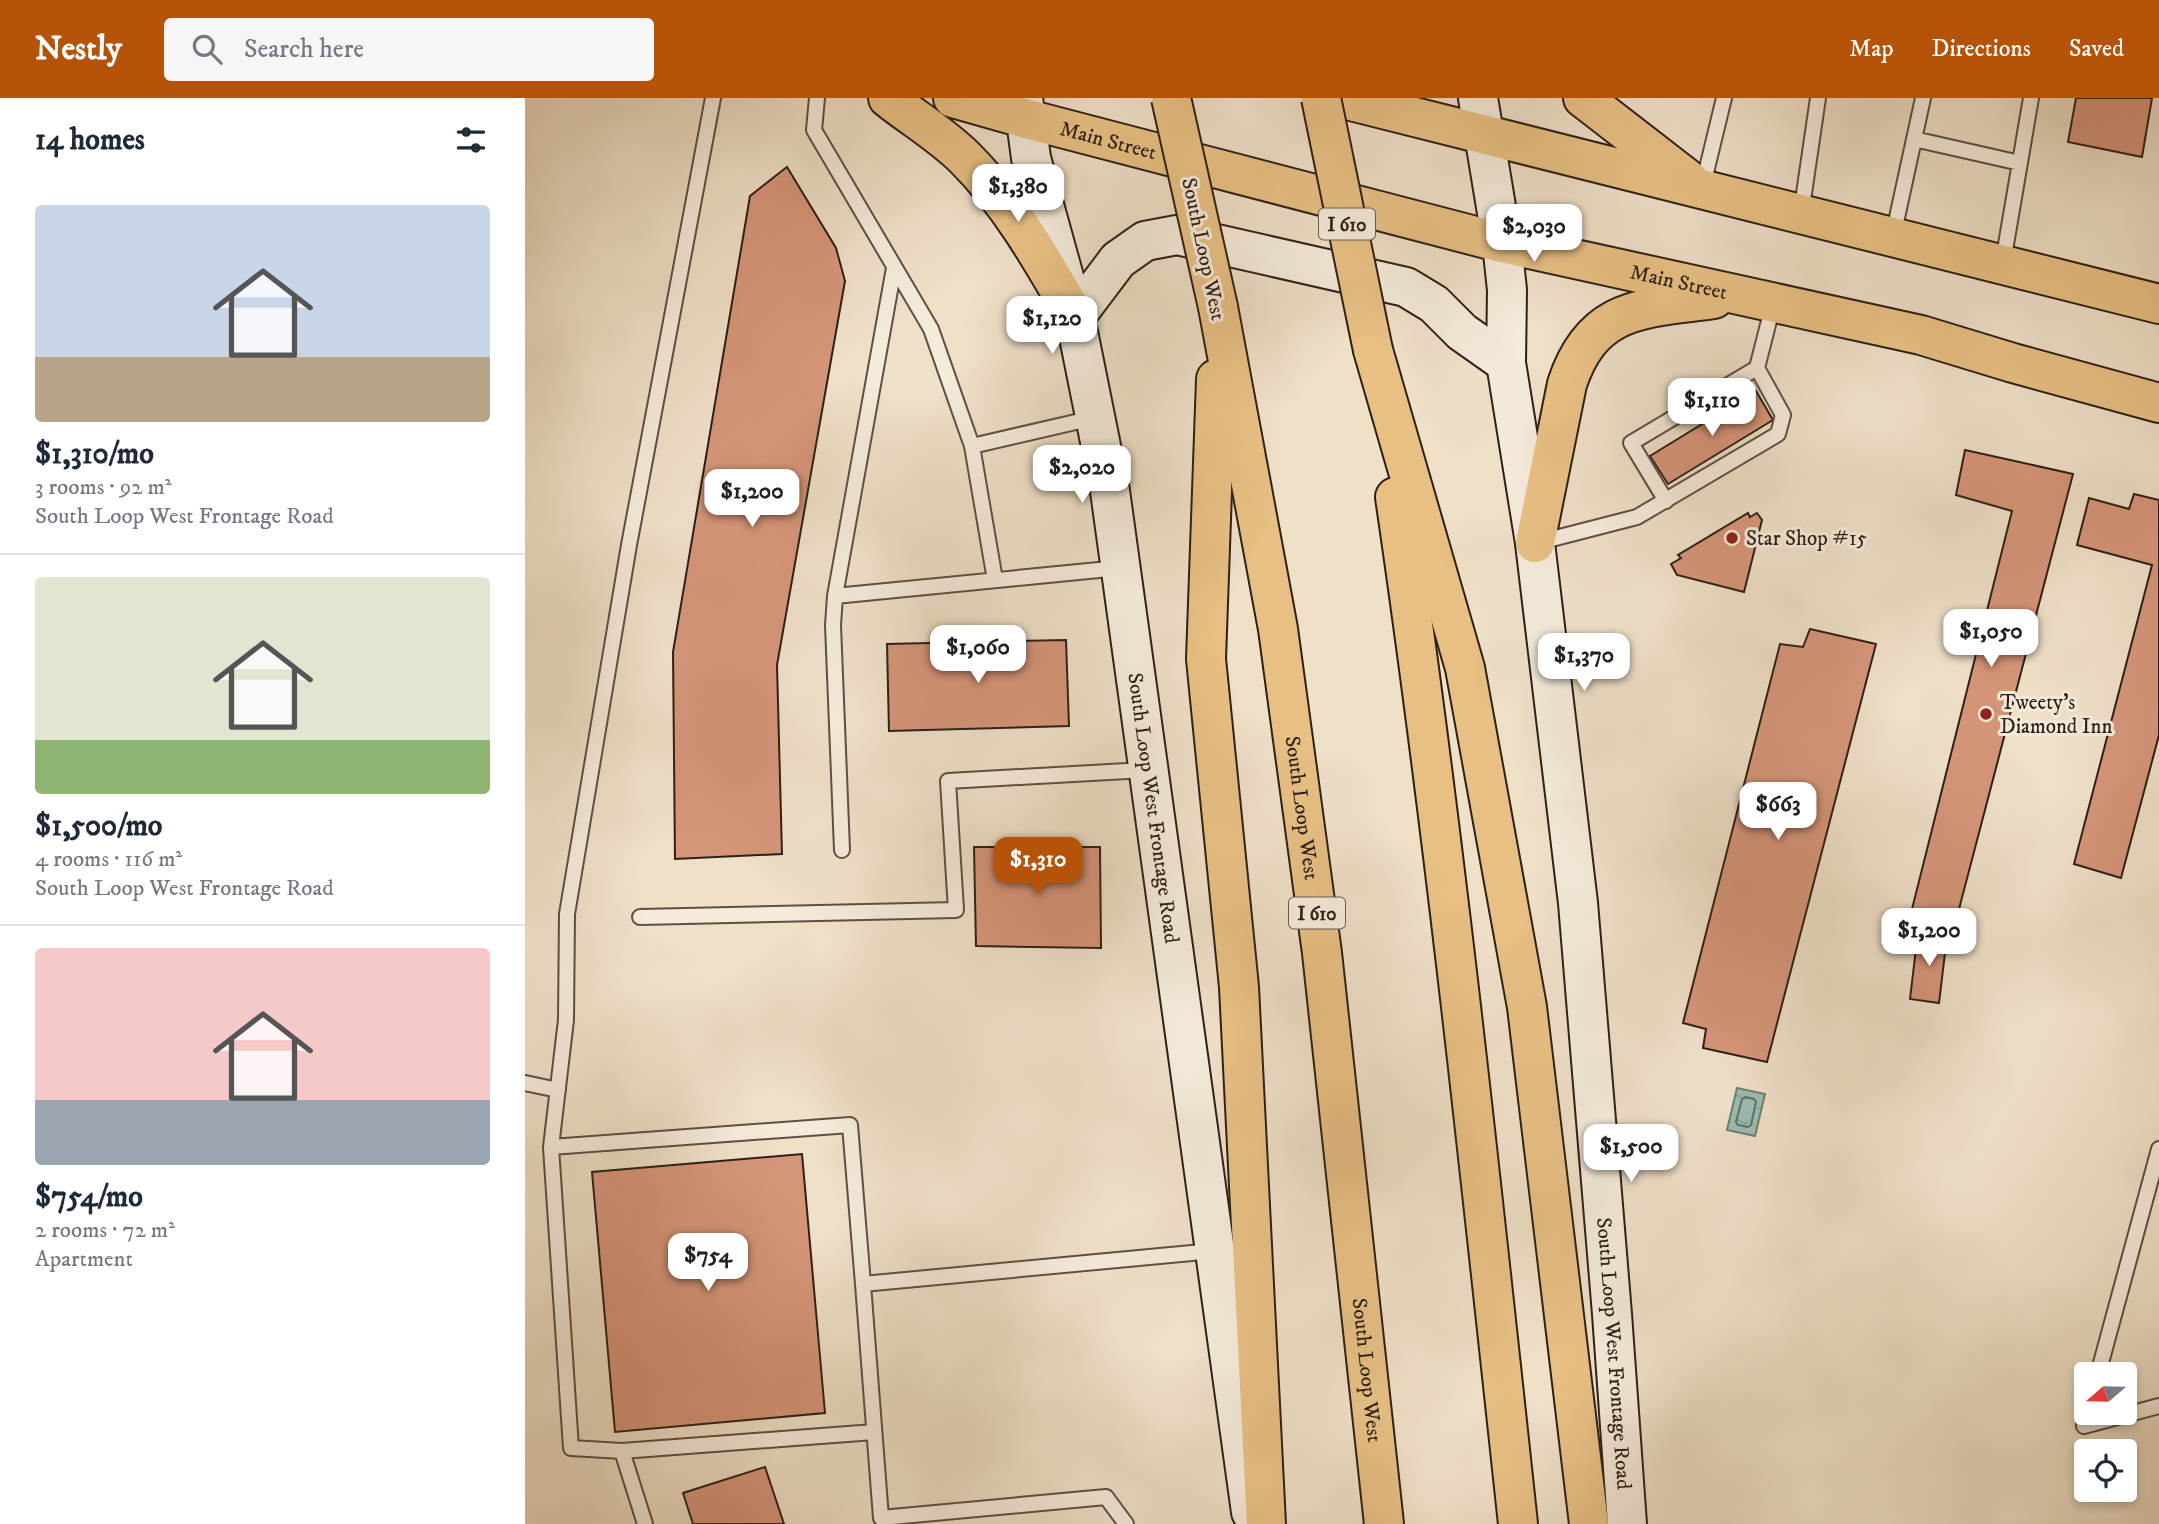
<!DOCTYPE html>
<meta charset="utf-8">
<style>
:root{--surface:#fff;--page:#f6f6f7;--text:#1f2937;--muted:#747a83;--line:#e0e1e3;--accent:#b45309}
body{margin:0;font-family:"IM FELL DW Pica",serif;background:var(--page);color:var(--text);height:100vh;display:flex;flex-direction:column;font-size:26px;white-space:nowrap}
*{box-sizing:border-box;margin:0}
p{font-size:23px;color:var(--muted)}
.icon{flex:none;width:38px;height:38px;fill:none;stroke:currentColor;stroke-width:2;stroke-linecap:round;stroke-linejoin:round}
.map{position:relative;flex:1;overflow:hidden}
.panel{display:flex;flex-direction:column;background:var(--surface);width:525px}
.panel>*{flex:none}
.needle{width:46px;rotate:250deg}
.controls{position:absolute;left:1549px;top:1264px;display:grid;gap:14px}
.controls a{display:grid;place-items:center;width:63px;height:63px;border-radius:7px;background:var(--surface);box-shadow:0 4px 10px #0003;font-size:35px}
.price{position:absolute;translate:-50% -60px;padding:0 16px;border-radius:14px;background:#fff;color:#222;font-size:23px;line-height:46px;filter:drop-shadow(0 2px 4px #0008)}
.price::after{content:'';position:absolute;left:50%;top:42px;width:21px;height:16px;margin-left:-10px;background:inherit;clip-path:polygon(0 0,100% 0,50% 100%)}
.price.active{background:var(--accent);color:#fff}
ul{padding:0;list-style:none}
li{display:grid;align-content:center;gap:14px;height:371px;padding:0 35px}
li+li{border-top:2px solid var(--line)}
li span{display:grid;place-items:center;height:217px;border-radius:7px;color:#555}
li>.icon{margin-inline-start:auto}
span .icon{width:126px;height:126px;fill:#fffc;stroke-width:1}
li b{font-size:30px}
h2{display:flex;justify-content:space-between;align-items:center;height:84px;padding:0 35px;font-size:30px}
header{display:flex;align-items:center;gap:42px;box-sizing:border-box;height:98px;padding:0 35px;background:var(--accent);color:#fff}
header strong{font-size:33px}
nav{display:flex;gap:38px;margin-inline-start:auto;font-size:24px}
.search{width:490px;height:63px;background:var(--page);display:flex;align-items:center;gap:18px;box-sizing:border-box;padding:0 24px;border-radius:7px;color:var(--muted);font-size:26px}
main{display:flex;flex:1;min-height:0}
.map>svg:first-child{display:block}
</style>
<header>
<strong>Nestly</strong>
<div class="search"><svg class="icon" aria-label="search" viewBox="0 0 24 24"><circle cx="10" cy="10" r="6"/><path d="M15 15l6 6"/></svg>Search here</div>
<nav><a>Map</a><a>Directions</a><a>Saved</a></nav>
</header>
<main>
<section class="panel">
<h2>14 homes<svg class="icon" aria-label="filters" viewBox="0 0 24 24"><path d="M4 7h16M4 17h16"/><circle cx="9" cy="7" r="2"/><circle cx="15" cy="17" r="2"/></svg></h2>
<ul>
<li><span style="background:linear-gradient(#c9d6e8 70%,#b9a48a 0)"><svg class="icon" aria-label="home" viewBox="0 0 24 24"><path d="M3 11l9-7 9 7M6 9v11h12V9"/></svg></span><div><b>$1,310/mo</b><p>3 rooms · 92 m²</p><p>South Loop West Frontage Road</p></div></li>
<li><span style="background:linear-gradient(#dfe7d0 75%,#8fb573 0)"><svg class="icon" aria-label="home" viewBox="0 0 24 24"><path d="M3 11l9-7 9 7M6 9v11h12V9"/></svg></span><div><b>$1,500/mo</b><p>4 rooms · 116 m²</p><p>South Loop West Frontage Road</p></div></li>
<li><span style="background:linear-gradient(#f6c9c9 70%,#9aa5b1 0)"><svg class="icon" aria-label="home" viewBox="0 0 24 24"><path d="M3 11l9-7 9 7M6 9v11h12V9"/></svg></span><div><b>$754/mo</b><p>2 rooms · 72 m²</p><p>Apartment</p></div></li>
</ul>
</section>
<div class="map">
<svg width="1634" height="1426" viewBox="0 0 1634 1426">
<defs>
<pattern id="water-ripples" width="26" height="14" patternUnits="userSpaceOnUse" patternTransform="scale(1.75)"><rect width="26" height="14" fill="#9abdb2"/><path d="M2 4q2-2 4 0t4 0M15 11q2-2 4 0t4 0" fill="none" stroke="#85a298"/></pattern>
</defs>
<rect width="100%" height="100%" fill="#efe0c8"/>
<filter id="stains"><feTurbulence type="fractalNoise" baseFrequency=".00286" numOctaves="4"/><feColorMatrix values="0 0 0 0 .2 0 0 0 0 .09 0 0 0 0 .02 0 0 0 .5 -.17"/></filter>
<radialGradient id="worn" r=".72"><stop offset=".6" stop-color="#630" stop-opacity="0"/><stop offset="1" stop-color="#630" stop-opacity=".3"/></radialGradient>
<path fill="url(#water-ripples)" stroke="#6e7e74" stroke-width="2" d="M1212 990 1240 996 1230 1038 1202 1032Z"/>
<g fill="none" stroke-linecap="round" stroke-linejoin="round">
<path stroke="#646e65" stroke-width="2" d="M1220 999 1229 1001 1231 1004 1226 1027 1223 1029 1213 1027 1211 1024 1217 1001Z"/>
</g>
<path fill="#d69579" stroke="#2d1f18" stroke-width="2" d="M1551 0H1627L1617 59 1543 44Z
M262 69 311 150 320 183 252 567 257 756 150 761 148 554 225 98Z
M1231 293 1248 322 1143 386 1125 358Z
M1440 352 1548 376 1428 834 1385 819 1487 413 1431 397Z
M1609 396 1634 402V637L1596 780 1549 766 1627 467 1552 447 1564 400 1604 411Z
M1223 415 1225 419 1232 415 1237 422 1219 494 1152 477 1146 466 1156 460 1153 457Z
M1285 531 1351 546 1242 964 1178 950 1181 931 1158 925 1255 546 1278 549Z
M541 542 544 628 364 633 362 546Z
M449 749H575L576 850 451 848Z
M1393 834 1422 838 1414 905 1385 901Z
M277 1056 300 1315 90 1334 67 1074Z
M240 1369 259 1426H168L158 1395Z"/>
<g fill="none" stroke-linecap="round" stroke-linejoin="round">
<defs>
<path id="lane" d="M188 0 104 447 42 816 41 922 26 1049 46 1350 97 1353 349 1334
M292 0 289 32 406 231 447 348 470 482
M1389 41 1495 65
M1177 91 1199 0
M1276 116 1293 0
M1368 138 1398 0
M1478 164 1506 0
M1232 270 1248 207
M447 348 568 320
M1015 444 1112 419 1253 336 1258 317 1232 270 1106 345 1141 403
M310 498 594 470
M317 752 308 527 310 498 369 170
M115 819 431 812 423 683 620 672
M0 985 33 992
M26 1049 325 1027 338 1186 688 1153
M338 1186 356 1420 581 1399 601 1426
M1573 1276 1634 1051
M1563 1314 1559 1328 1634 1308
M97 1353 120 1426"/>
<g id="secondary">
<path id="s1" d="M498 0 506 60 550 219 585 393 726 1414"/>
<path id="s2" d="M953 0 977 145 982 192 981 265 1010 445 1053 805 1087 1216 1102 1426"/>
<path d="M550 219 593 162 620 143 652 137 881 189 909 206 937 234 981 265"/>
</g>
<path id="primary" d="M363 0C388 20 417 37 440 60 486 106 517 162 550 219
M428 0 502 21"/>
<g id="highway">
<path d="M814 0 1634 206"/>
<path d="M1058 0 1164 82"/>
<path id="s3" d="M502 21 977 145 1396 237 1488 265 1634 305"/>
<path id="s4" d="M693 209 753 531 797 855 859 1426"/>
<path d="M848 252 940 570 1002 909 1064 1426"/>
<path d="M691 281 681 561 714 889 741 1426"/>
<path d="M870 399C920 740 956 1083 993 1426"/>
<path d="M1010 445 1042 286C1068 207 1119 211 1189 201"/>
</g>
</defs>
<use href="#lane" stroke="#5e4f44" stroke-width="18"/>
<use href="#secondary" stroke="#2d1f18" stroke-width="42"/>
<use href="#primary" stroke="#2d1f18" stroke-width="42"/>
<use href="#highway" stroke="#2d1f18" stroke-width="42"/>
<use href="#lane" stroke="#f5ebdb" stroke-width="14"/>
<use href="#secondary" stroke="#f5ebdb" stroke-width="38"/>
<use href="#primary" stroke="#e8c084" stroke-width="38"/>
<use href="#highway" stroke="#e8c084" stroke-width="38"/>
<defs>
<path id="highway-bridge" d="M646 0 693 209
M796 0 848 252"/>
</defs>
<use href="#highway-bridge" stroke="#2d1f18" stroke-width="42" stroke-linecap="butt"/>
<use href="#highway-bridge" stroke="#e8c084" stroke-width="38"/>
</g>
<g fill="#8f2418" stroke="#f5ebdb" stroke-width="2.5">
<circle cx="1207" cy="440" r="7"/>
<circle cx="1461" cy="616" r="7"/>
</g>
<g text-anchor="middle" stroke-width="6" stroke-linejoin="round" paint-order="stroke">
<g fill="#f5ebdb" stroke="#695c52" stroke-width="2">
<rect x="794" y="110.5" width="56" height="31" rx="5"/>
<rect x="764" y="799.5" width="56" height="31" rx="5"/>
</g>
<g font-size="19" font-weight="bold" fill="#2d1f18">
<text x="822" y="133">I 610</text>
<text x="792" y="822">I 610</text>
</g>
<g font-size="21" fill="#2d1f18" stroke="#f5ebdb">
<text dy="7" stroke="none"><textPath href="#s3" startOffset="84">Main Street</textPath></text>
<text transform="translate(679 151) rotate(78)" y="7">South Loop West</text>
<text dy="7" stroke="none"><textPath href="#s3" startOffset="672">Main Street</textPath></text>
<text dy="7" stroke="none"><textPath href="#s4" startOffset="508">South Loop West</textPath></text>
<text dy="7" stroke="none"><textPath href="#s1" startOffset="723">South Loop West Frontage Road</textPath></text>
<text dy="7" stroke="none"><textPath href="#s2" startOffset="1264">South Loop West Frontage Road</textPath></text>
<text dy="7" stroke="none"><textPath href="#s4" startOffset="1074">South Loop West</textPath></text>
</g>
<g font-size="21" fill="#2d1f18" stroke="#f5ebdb" text-anchor="start">
<text x="1221" y="447">Star Shop #15</text>
<text x="1475" y="611">Tweety's<tspan x="1475" dy="24">Diamond Inn</tspan></text>
</g>
</g>
<rect width="100%" height="100%" filter="url(#stains)"/>
<rect width="100%" height="100%" fill="url(#worn)"/>
</svg>
<div class="controls">
<a><svg class="needle" viewBox="-14 -14 28 28"><path d="M0-13l5 13h-10z" fill="#e53935"/><path d="M0 13l5-13h-10z" fill="#747a83"/></svg></a>
<a><svg class="icon" aria-label="locate" viewBox="0 0 24 24"><circle cx="12" cy="12" r="6"/><path d="M12 2v4M12 18v4M2 12h4M18 12h4"/></svg></a>
</div>
<b class="price" style="left:493px;top:126px">$1,380</b>
<b class="price" style="left:1009px;top:166px">$2,030</b>
<b class="price" style="left:527px;top:258px">$1,120</b>
<b class="price" style="left:1187px;top:340px">$1,110</b>
<b class="price" style="left:557px;top:407px">$2,020</b>
<b class="price" style="left:227px;top:431px">$1,200</b>
<b class="price" style="left:1466px;top:571px">$1,050</b>
<b class="price" style="left:453px;top:587px">$1,060</b>
<b class="price" style="left:1059px;top:595px">$1,370</b>
<b class="price" style="left:1253px;top:744px">$663</b>
<b class="price active" style="left:513px;top:799px">$1,310</b>
<b class="price" style="left:1404px;top:870px">$1,200</b>
<b class="price" style="left:1106px;top:1086px">$1,500</b>
<b class="price" style="left:183px;top:1195px">$754</b>
</div>
</main>
